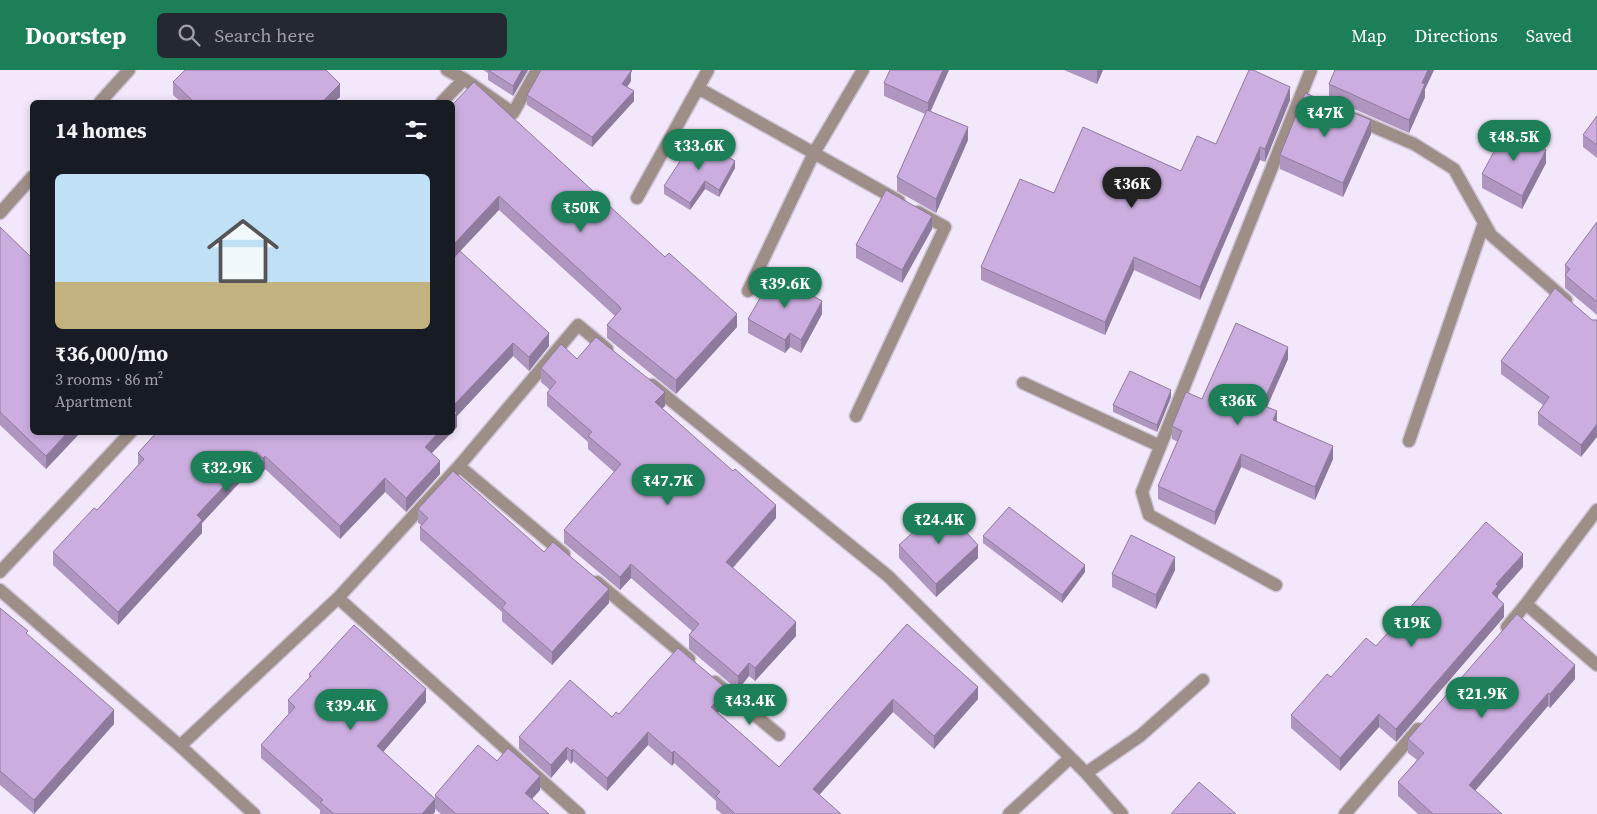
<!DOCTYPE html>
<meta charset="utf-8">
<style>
:root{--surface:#171b24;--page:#242831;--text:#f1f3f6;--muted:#9ea1a6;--line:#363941;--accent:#1c7f57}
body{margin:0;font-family:"Source Serif 4",serif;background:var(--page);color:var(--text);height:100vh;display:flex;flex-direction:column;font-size:19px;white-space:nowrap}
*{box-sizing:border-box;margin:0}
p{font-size:16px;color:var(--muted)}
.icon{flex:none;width:28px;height:28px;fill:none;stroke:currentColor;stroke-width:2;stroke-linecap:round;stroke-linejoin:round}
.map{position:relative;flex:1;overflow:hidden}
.sheet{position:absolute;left:30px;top:30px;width:425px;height:335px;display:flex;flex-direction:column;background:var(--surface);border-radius:8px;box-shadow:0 2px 8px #0003}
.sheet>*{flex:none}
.price{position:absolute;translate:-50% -42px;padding:0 11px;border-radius:18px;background:var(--accent);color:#fff;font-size:16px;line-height:32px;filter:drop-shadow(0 1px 2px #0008)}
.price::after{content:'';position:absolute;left:50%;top:30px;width:15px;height:11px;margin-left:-8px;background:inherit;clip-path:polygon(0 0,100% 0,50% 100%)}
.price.current{background:#222;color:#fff}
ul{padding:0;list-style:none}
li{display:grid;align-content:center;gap:10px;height:265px;padding:0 25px}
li+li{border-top:1px solid var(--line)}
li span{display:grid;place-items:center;height:155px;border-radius:8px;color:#555}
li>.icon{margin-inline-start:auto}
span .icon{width:90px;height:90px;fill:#fffc;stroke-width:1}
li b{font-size:21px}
h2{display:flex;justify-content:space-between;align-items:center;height:60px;padding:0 25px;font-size:21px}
header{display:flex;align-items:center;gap:30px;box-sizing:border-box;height:70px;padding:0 25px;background:var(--accent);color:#fff}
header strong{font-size:24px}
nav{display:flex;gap:28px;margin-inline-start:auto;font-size:18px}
.search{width:350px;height:45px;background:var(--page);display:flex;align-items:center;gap:12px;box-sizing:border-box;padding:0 18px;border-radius:8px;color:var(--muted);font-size:19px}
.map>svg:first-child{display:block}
</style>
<header>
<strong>Doorstep</strong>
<div class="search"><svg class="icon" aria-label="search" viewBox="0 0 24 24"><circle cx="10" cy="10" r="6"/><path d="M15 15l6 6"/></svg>Search here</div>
<nav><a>Map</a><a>Directions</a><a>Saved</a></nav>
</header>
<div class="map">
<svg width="1597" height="744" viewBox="0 0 1597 744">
<rect width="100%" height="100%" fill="#f3e8fb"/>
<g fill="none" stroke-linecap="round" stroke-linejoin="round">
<defs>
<path id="minor" d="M464 9 513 43 537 0
M698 18 899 131
M100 32 129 0
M442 32 464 9 447 0
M1356 49 1414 74 1454 99 1491 165 1566 230
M637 128 708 0
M0 143 32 107
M748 221 814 83 863 0
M1023 313 1160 376
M652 315 888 506 1086 703 1122 744
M856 346 945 157 918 142
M1409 371 1484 153
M459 396 564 484
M0 502 131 362
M597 512 689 589
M1276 515 1149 445 1142 422 1311 0
M0 520 180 676 254 744
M338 528 579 744
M1526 534 1597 595
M1507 557 1526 534 1597 440
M715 612 779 665
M180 676 338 528 459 396 578 255 607 279
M1086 703 1140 666 1203 610
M1009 744 1070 688
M1345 744 1418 659"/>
</defs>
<use href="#minor" stroke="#cec4d6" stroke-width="15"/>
<use href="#minor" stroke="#9e8e88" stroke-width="12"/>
</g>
<path fill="#af96c0" d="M483 0H528L513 26 488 10V3Z
M541 0H632L631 3V11L627 17 634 31 592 77 527 35V25Z
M949 0 931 41 968 70 936 143 897 121V107L925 44 884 26V13Z
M1064 0H1103L1097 14Z
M1335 0H1434L1425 19V27L1409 63 1329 28V14Z
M173 12 340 27 334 32H181L173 25Z
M1290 30 1265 92 1260 90 1200 230 1134 200 1105 265 981 210V197L1054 123 1181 101 1216 74Z
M452 35 737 257 676 324 607 268V255L615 246 499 140Z
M1597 46V88L1583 77V65Z
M1371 64 1343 127 1280 99V85Z
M1546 93 1522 139 1482 118V104Z
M735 98 719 127 705 119 690 140 664 124V116Z
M1597 152V245L1565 218V195Z
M0 157 81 362 46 399 0 355Z
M932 159 902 213 856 188V175Z
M452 190 549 276 529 301 513 286 457 346V357L452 362Z
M822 244 801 283 790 277 785 283 748 263V249Z
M1592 250 1581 387 1538 355V343L1543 335 1501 304V291Z
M577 289 665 336 662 338 776 448 733 498 796 566 755 611 749 606 738 620 689 579V565L692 561 631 508 620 520 564 473V460L614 402 588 379V372L547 336V323L550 320 541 312V298Z
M1288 289 1267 337 1277 351 1333 389 1315 430 1241 397 1215 455 1158 429V416L1178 372 1172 369V356L1202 329Z
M1171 327 1157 362 1113 342V335Z
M157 362H452L432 383 440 404 406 442 385 422 340 469 265 399 263 402 256 395 202 453V463L118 555 53 495V482L97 440 138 395V383Z
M418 439 544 482 609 533 552 595 502 551V542L420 470V457L421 455 418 453Z
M983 466 1085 502 1062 533 983 473Z
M899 475 978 488 936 527 899 488Z
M1523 497 1498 525V528L1504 547 1396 672 1379 657 1340 701 1291 658V645L1331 607 1376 576Z
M1175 500 1156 539 1112 517V504Z
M0 538 114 654 34 744 0 715Z
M907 554 978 629 934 679 893 642 819 725 841 744H722L716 739V731L674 693 672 696 648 675 607 721 573 691 571 694 567 689 551 708 519 679V667L612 647 619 644 727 632 718 643 779 697Z
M309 604 426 632 383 682 435 729V725L497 691 540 720 532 729 549 744H441L435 739V742L433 744H320V740L261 688V675L289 644 288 643V630L309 608Z
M1575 609 1550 638 1548 636 1475 720 1502 744H1418L1398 726V712L1417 690 1408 683V669Z"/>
<path fill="#8e7a9c" d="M522 0H528L513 26V16Z
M627 0H632L631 3V11L622 24V14Z
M943 0H949L928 46V33Z
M1097 0H1103L1097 14Z
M1428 0H1434L1425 19V27L1409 63V50L1422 13Z
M340 14V27L334 32H322Z
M1290 17V30L1265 92V79Z
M634 21V31L592 77V67Z
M1371 50V64L1343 127V113Z
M968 57V70L936 143V129Z
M1260 77V90L1200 230V217Z
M1546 80V93L1522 139V126Z
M735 91V98L719 127V120Z
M705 111V119L690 140V133Z
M499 126V140L452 190V176Z
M932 146V159L902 213V200Z
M1134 187V200L1105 265V252Z
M822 231V244L801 283V270Z
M737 244V257L676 324V310Z
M549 263V276L529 301V287Z
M790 263V277L785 283V270Z
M513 273V286L457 346V357L452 362V337Z
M1288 277V289L1262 348V335Z
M1171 320V327L1157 362V355Z
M665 322V336L655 346V332Z
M1277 341V354L1273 350Z
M1597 354V367L1581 387V375Z
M68 362H81L46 399V386Z
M439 362H452L425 390V377Z
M1333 376V389L1315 430V417Z
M256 382V395L202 453V463L118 555V542L197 445Z
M1241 384V397L1215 455V442Z
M265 386V399L263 402V388Z
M440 391V404L406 442V428Z
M385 408V422L340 469V456Z
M776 435V448L726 505V492Z
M978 475V488L936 527V514Z
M1523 484V497L1498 525V529L1492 523 1496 514Z
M1175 487V500L1156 539V525Z
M631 494V508L620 520V507Z
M1085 495V502L1062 533V525Z
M609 519V533L552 595V582Z
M1504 534V547L1396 672V659Z
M796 552V566L755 611V598Z
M749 593V606L738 620V606Z
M1575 595V609L1550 638V624Z
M978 617V629L934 679V666Z
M426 619V632L377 689V676Z
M727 619V632L711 650V637Z
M1548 623V636L1469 728V715Z
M893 629V642L813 732V719Z
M114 640V654L34 744V730Z
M1379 644V657L1340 701V688Z
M648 662V675L607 721V708Z
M567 677V689L551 708V695Z
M573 679V691L571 694V681Z
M674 681V693L672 696V683Z
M540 706V720L525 737V723Z
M435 729V742L433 744H422Z"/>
<path fill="#cbaedf" stroke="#8e7a9c" d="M185 0H326L340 14 322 32H194L173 12Z
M488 0H522L513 16Z
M541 0H630L631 1 622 14 634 21 592 67 527 25Z
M890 0H943L928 33 884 13Z
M1249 0H1253L1290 17 1265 79 1260 77 1200 217 1134 187 1105 252 981 197 1020 109 1054 123 1083 57 1181 101 1197 66 1216 74Z
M1335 0H1428L1422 13 1425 14 1409 50 1329 14Z
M474 12 665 187 669 183 737 244 676 310 607 255 621 239 619 236 499 126 452 176V35Z
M1305 23 1371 50 1343 113 1280 85Z
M927 40 968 57 936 129 897 107Z
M1597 46V75L1583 65Z
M1506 59 1546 80 1522 126 1482 104Z
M695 68 735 91 719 120 705 111 690 133 664 116Z
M886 120 932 146 902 200 856 175Z
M1597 152V232L1565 205 1570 199 1565 195Z
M0 157 32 188V362H68L46 386 0 342Z
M460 181 549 263 529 287 513 273 452 337V190Z
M774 204 822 231 801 270 790 263 785 270 748 249Z
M1555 218 1592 250H1597V354L1581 375 1538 343 1549 327 1501 291Z
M1236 253 1288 277 1262 335 1277 341 1273 350 1333 376 1315 417 1241 384 1215 442 1158 416 1182 361 1172 356 1186 322 1202 329Z
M596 267 665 322 655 332 733 401 735 399 776 435 726 492 796 552 755 598 749 593 738 606 689 565 699 554 631 494 620 507 564 460 621 394 588 366 592 362 547 323 556 312 541 298 561 274 577 289Z
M1130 301 1171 320 1157 355 1113 335Z
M452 339 457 343 452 348Z
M157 362H439L425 377 440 391 406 428 385 408 340 456 265 386 263 388 256 382 197 445 202 450 118 542 53 482 94 438 97 440 144 389 138 383Z
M453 401 544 482 553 472 609 519 552 582 502 538 506 533 420 457 428 448 418 439Z
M942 436 978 475 936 514 899 475Z
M1009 437 1085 495 1062 525 983 466Z
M1486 452 1523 484 1496 514 1498 516 1492 523 1504 534 1396 659 1379 644 1340 688 1291 645 1327 604 1331 607 1366 568 1376 576Z
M1131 465 1175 487 1156 525 1112 504Z
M0 538 28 561 26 563 114 640 34 730 0 701Z
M1517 544 1575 595 1550 624 1548 623 1469 715 1502 744H1433L1398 712 1424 683 1408 669Z
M907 554 978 617 934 666 893 629 813 719 841 744H735L716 726 720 722 674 681 672 683 648 662 607 708 573 679 571 681 567 677 551 695 519 667 570 610 612 647 616 642 619 644 678 578 727 619 711 637 779 697Z
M354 555 426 619 377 676 435 729 422 744H334L320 732 323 730 261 675 295 637 288 630 311 606 309 604Z
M478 675 497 691 508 678 540 706 525 723 549 744H456L435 725Z
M1199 712 1236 744H1171Z"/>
</svg>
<b class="price" style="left:1325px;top:68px">₹47K</b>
<b class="price" style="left:1514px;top:92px">₹48.5K</b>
<b class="price" style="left:699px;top:101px">₹33.6K</b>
<b class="price current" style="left:1132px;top:139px">₹36K</b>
<b class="price" style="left:581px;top:163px">₹50K</b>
<b class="price" style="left:785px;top:239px">₹39.6K</b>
<b class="price" style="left:1238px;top:356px">₹36K</b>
<b class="price" style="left:227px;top:423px">₹32.9K</b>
<b class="price" style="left:668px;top:436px">₹47.7K</b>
<b class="price" style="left:939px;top:475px">₹24.4K</b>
<b class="price" style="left:1412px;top:578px">₹19K</b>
<b class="price" style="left:1482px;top:649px">₹21.9K</b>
<b class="price" style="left:750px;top:656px">₹43.4K</b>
<b class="price" style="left:351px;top:661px">₹39.4K</b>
<section class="sheet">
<h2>14 homes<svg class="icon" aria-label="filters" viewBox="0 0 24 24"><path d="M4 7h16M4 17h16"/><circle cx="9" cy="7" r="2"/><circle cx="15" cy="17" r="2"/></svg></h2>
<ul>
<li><span style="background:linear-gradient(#bfe0f5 70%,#c2b280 0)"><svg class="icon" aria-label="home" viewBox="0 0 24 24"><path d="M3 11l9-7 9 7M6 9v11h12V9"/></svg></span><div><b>₹36,000/mo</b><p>3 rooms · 86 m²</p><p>Apartment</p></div></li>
</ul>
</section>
</div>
